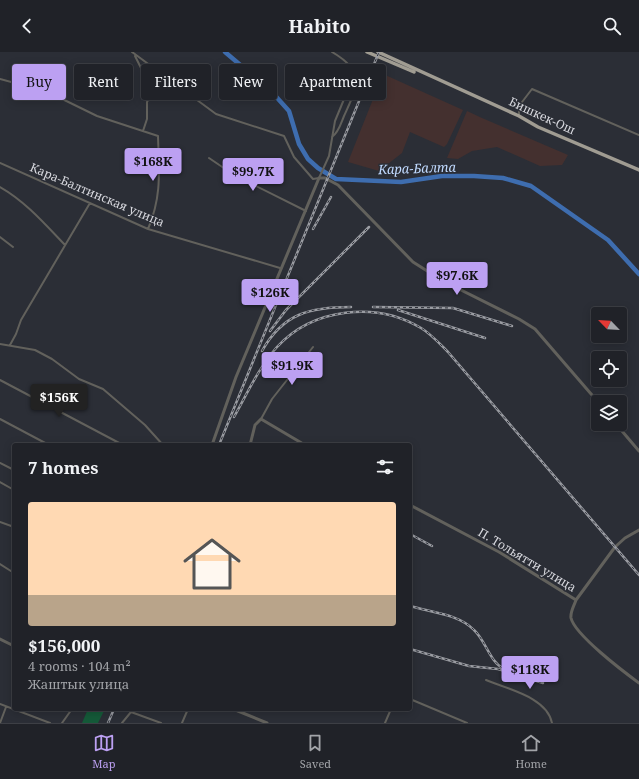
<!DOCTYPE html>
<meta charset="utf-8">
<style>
:root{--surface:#202228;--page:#2d2f34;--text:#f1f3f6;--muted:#a2a4a8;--line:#3d3f45;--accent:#bca0f2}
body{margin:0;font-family:"Noto Serif",serif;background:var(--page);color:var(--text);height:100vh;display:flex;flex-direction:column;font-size:15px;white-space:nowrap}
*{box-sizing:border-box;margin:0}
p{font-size:13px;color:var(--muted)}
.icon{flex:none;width:22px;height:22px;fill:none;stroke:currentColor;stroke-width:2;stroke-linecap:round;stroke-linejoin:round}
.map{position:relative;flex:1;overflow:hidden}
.panel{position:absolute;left:12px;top:391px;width:400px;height:268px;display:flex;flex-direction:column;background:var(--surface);border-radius:4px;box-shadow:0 2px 10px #0003,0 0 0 1px var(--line)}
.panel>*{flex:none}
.top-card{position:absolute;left:12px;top:12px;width:400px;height:36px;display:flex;gap:8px}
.needle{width:26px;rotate:295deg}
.fabs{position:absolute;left:591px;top:255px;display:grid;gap:8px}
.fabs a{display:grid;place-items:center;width:36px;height:36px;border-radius:4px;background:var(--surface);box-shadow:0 2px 10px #0003,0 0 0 1px var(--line);font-size:20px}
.price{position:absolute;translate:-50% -34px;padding:0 9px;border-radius:4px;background:var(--accent);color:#111;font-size:13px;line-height:26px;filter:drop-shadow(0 1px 2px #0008)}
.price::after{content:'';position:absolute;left:50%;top:24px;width:12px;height:9px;margin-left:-6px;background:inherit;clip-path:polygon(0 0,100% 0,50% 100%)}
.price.current{background:#222;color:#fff}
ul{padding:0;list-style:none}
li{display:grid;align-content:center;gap:8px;height:212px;padding:0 16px}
li span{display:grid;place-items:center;height:124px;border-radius:4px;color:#555}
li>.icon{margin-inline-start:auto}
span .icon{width:72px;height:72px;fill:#fffc;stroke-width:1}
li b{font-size:17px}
h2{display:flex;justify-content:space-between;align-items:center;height:48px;padding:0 16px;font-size:17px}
.chip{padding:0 14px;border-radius:4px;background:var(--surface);box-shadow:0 2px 10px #0003,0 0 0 1px var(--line);font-size:14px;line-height:36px}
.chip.current{background:var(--accent);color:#111}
header{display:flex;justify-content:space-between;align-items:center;height:52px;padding:0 16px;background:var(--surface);font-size:18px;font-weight:700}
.dock{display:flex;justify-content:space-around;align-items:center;height:56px;border-top:1px solid var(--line);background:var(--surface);font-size:11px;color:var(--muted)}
.dock a{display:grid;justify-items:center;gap:2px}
.dock .current{color:var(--accent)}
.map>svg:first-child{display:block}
</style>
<header><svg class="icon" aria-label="back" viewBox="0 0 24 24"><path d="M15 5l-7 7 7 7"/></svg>Habito<svg class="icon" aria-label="search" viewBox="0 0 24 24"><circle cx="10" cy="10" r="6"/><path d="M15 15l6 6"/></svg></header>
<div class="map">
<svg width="639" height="671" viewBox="0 0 639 671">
<rect width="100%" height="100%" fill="#2b2e36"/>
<path fill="#44302f" d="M383 22 463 58 447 92 444 95 410 80 402 101 379 119 348 110Z
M467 59 482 66 568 103 562 113 540 114 497 95 472 99 458 107 447 106Z"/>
<path fill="#155a39" d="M88 657H105L98 671H82Z"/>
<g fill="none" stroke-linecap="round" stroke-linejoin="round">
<path stroke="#3e6daf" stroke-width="4.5" d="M225 0 271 39 289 59 299 92 308 107 318 116 336 127 401 130 442 124H474L503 126 531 134 608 188 639 222"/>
<path stroke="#62615c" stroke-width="2" d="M132 0 216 62 284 84 294 105 313 127 319 126 329 104 335 69 354 23
M332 0C366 20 358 33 344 64 341 71 339 80 332 85
M135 4 146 26 154 37
M0 27 48 40 97 64 158 84C159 119 162 144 148 177
M519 64V54L532 37 639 83
M143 79 147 67V50L164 24
M209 106 234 123 306 159
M0 111 148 177 280 216
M0 135C25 149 45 172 65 193
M0 185 13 195
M0 292 35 298 52 307 79 327 103 337 145 373 163 393
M10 293 16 282 21 268 90 151
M0 328 123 393
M0 367 49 393
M261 367 272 347 313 295
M0 411 14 418
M0 430 14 438
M0 470 14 475
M0 512 14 521
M486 628C507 637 547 645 552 671
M410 647 467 671
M0 652 50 671
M0 671 6 655
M62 671 72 657
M122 671 131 660 161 671
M182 671 188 657
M385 671 391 657"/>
<path stroke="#62615c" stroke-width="3" d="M616 372 639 399
M212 393 236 325 319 126H325L338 133 413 210 443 229 519 267 535 277 598 350
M250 393 255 373 261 367 305 393
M410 453 499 500 576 548C574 554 570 560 571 566 575 583 624 620 639 631
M576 548 615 495 625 486 639 478
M0 587 14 594
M233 657 267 671"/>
<path stroke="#a09c92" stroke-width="3.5" d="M367 0 414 20
M378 0 519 64 538 75 639 118"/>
<defs>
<path id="rail" d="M313 177 331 145
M373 255 453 256 512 274
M398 258 485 286
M270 279 286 258 369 175
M262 299C283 261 311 255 351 255
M234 365C247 342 259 315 277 295 313 256 376 249 421 276 431 282 439 291 448 300L639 523
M219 393 379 0
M410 482 432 494
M410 554C430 560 459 562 474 578 486 589 489 609 504 617
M410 597 469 614 498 617 543 631
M108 671 114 657"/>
</defs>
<use href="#rail" stroke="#9a9ca2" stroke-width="2.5"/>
<use href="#rail" stroke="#2b2e36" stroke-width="1" stroke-dasharray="3" stroke-linecap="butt"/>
</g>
<g text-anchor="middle" stroke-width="3" stroke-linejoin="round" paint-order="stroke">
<g font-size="12" fill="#d7d8de" stroke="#2b2e36">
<text transform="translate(542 64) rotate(25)" y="4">Бишкек-Ош</text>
<text transform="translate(97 143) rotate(23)" y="4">Кара-Балтинская улица</text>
<text transform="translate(527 508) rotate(31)" y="4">П. Тольятти улица</text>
</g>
<g font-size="13" font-style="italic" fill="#c0daff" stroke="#2b2e36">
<text transform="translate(417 116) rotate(-2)" y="5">Кара-Балта</text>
</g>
</g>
</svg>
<div class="fabs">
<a><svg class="needle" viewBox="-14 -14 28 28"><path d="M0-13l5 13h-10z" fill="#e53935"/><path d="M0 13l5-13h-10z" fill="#a2a4a8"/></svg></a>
<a><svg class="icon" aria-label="locate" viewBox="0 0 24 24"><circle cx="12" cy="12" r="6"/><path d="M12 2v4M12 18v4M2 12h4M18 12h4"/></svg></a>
<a><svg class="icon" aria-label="layers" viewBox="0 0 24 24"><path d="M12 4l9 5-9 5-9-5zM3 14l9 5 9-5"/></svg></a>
</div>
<b class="price" style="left:153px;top:130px">$168K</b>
<b class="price" style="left:253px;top:140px">$99.7K</b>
<b class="price" style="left:457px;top:244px">$97.6K</b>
<b class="price" style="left:270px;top:261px">$126K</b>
<b class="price" style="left:292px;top:334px">$91.9K</b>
<b class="price current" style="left:59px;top:366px">$156K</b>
<b class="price" style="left:530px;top:638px">$118K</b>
<div class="top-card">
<a class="chip current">Buy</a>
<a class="chip">Rent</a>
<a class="chip">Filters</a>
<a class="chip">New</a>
<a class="chip">Apartment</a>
</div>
<section class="panel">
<h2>7 homes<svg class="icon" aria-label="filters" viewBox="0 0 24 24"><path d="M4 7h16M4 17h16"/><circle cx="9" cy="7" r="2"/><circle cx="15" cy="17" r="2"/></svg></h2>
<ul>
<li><span style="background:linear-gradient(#ffd9b3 75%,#b9a48a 0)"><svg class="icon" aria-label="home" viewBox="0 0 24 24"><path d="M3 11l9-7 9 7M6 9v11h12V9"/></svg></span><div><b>$156,000</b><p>4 rooms · 104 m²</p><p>Жаштык улица</p></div></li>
</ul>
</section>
</div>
<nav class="dock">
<a class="current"><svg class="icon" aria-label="map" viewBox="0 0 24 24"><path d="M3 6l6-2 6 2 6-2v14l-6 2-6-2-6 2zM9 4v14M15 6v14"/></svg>Map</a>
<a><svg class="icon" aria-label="saved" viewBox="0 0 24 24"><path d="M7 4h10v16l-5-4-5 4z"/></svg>Saved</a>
<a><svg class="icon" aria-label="home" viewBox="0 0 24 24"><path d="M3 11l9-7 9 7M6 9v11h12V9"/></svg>Home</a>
</nav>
